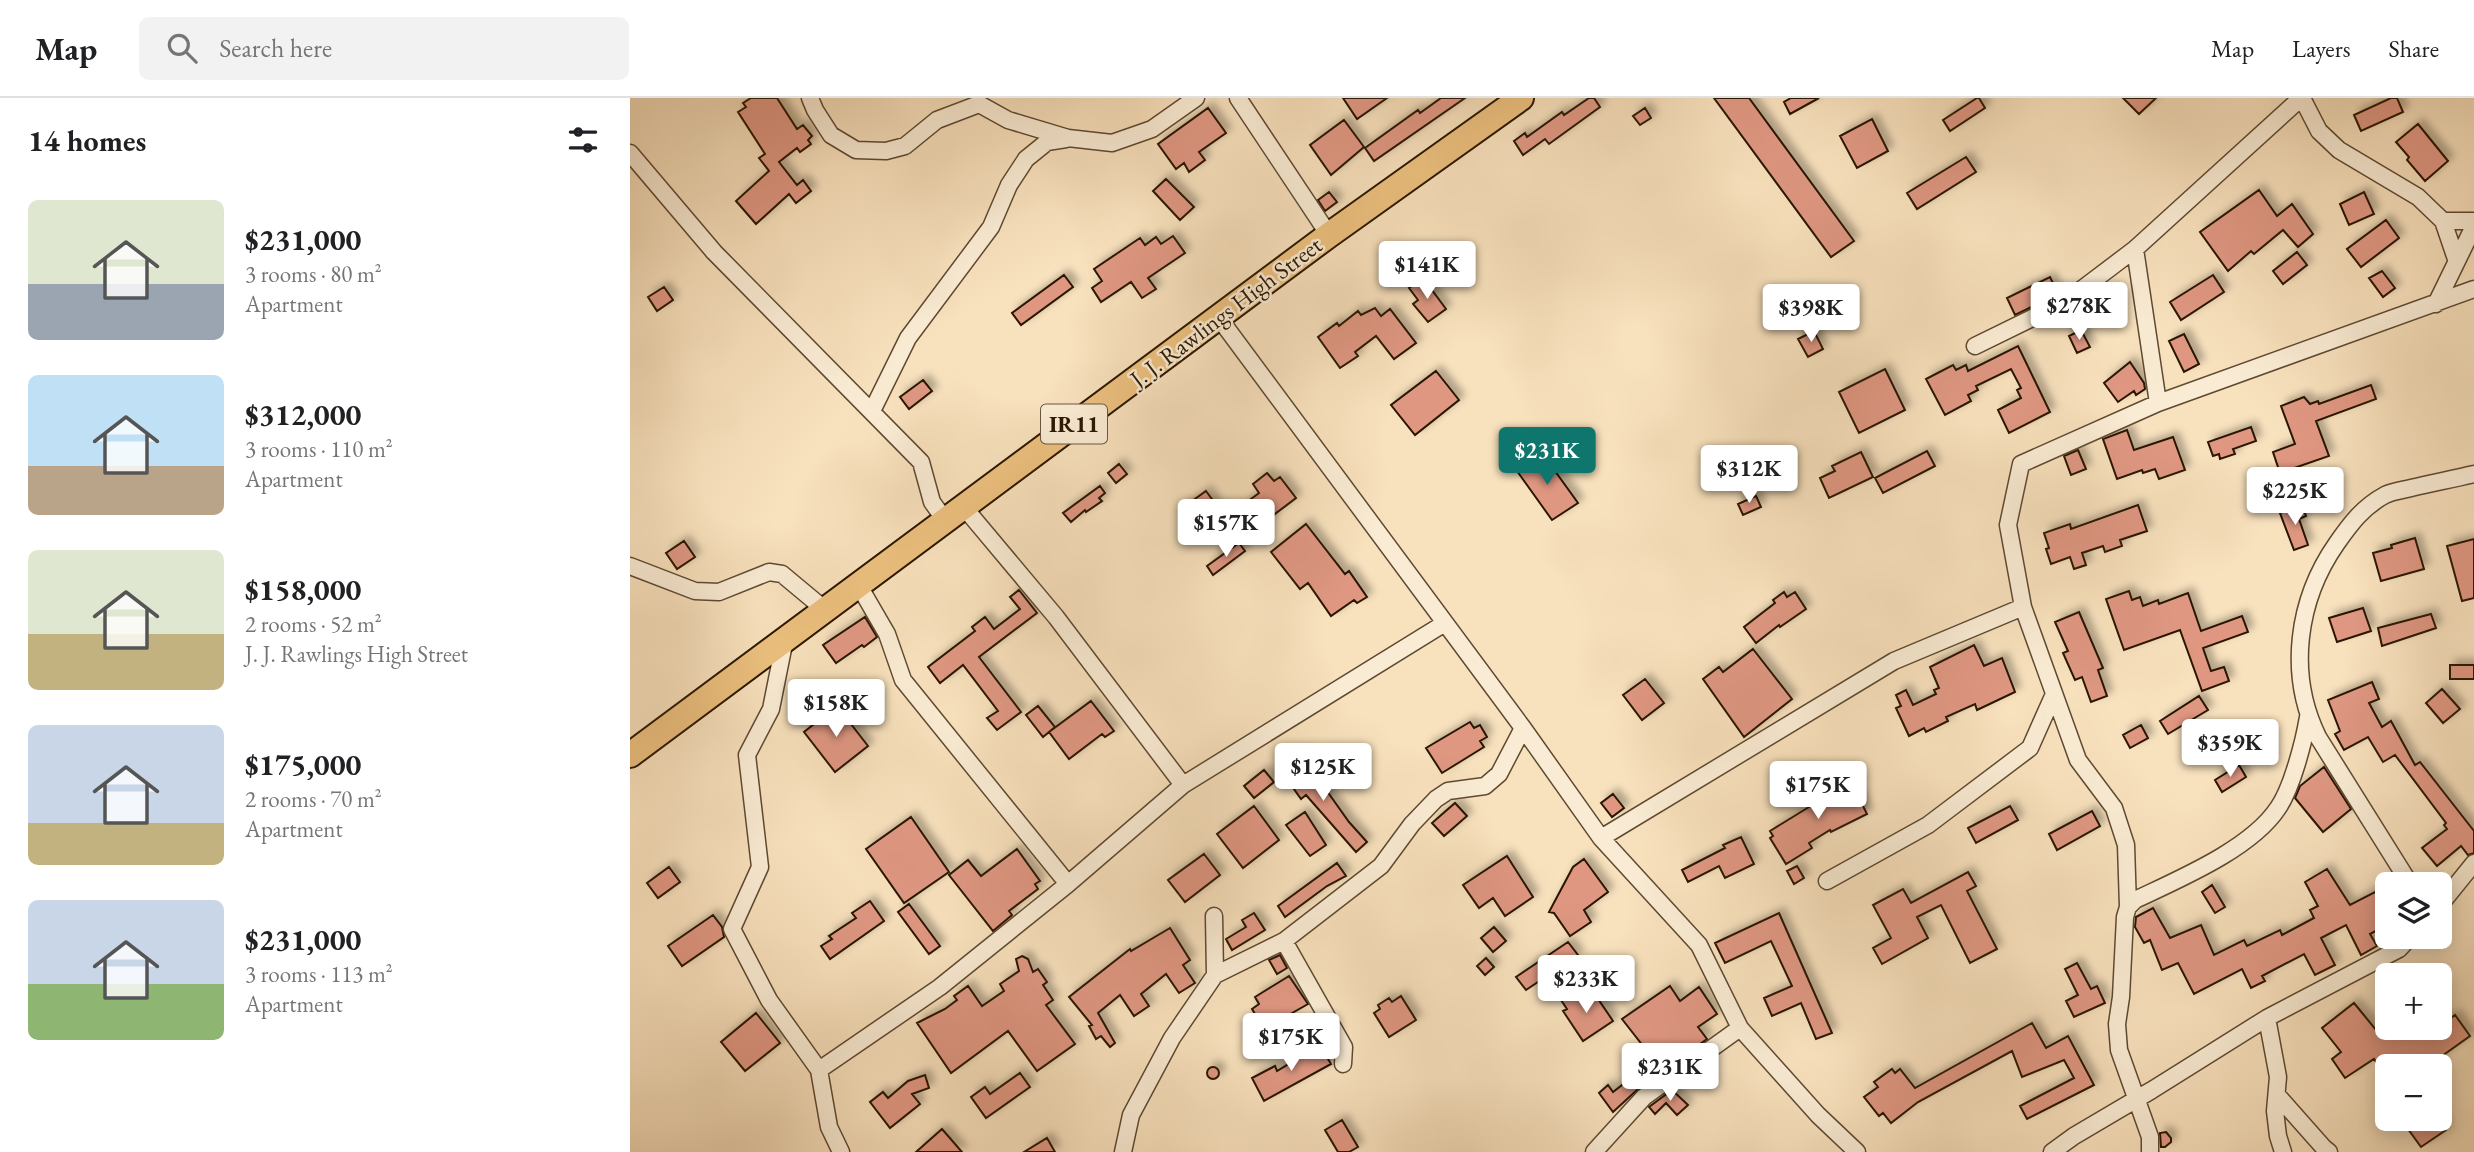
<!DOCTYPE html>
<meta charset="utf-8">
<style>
:root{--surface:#fff;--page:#f2f2f2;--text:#202124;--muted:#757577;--line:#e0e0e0;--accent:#0f766e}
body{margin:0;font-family:"EB Garamond",serif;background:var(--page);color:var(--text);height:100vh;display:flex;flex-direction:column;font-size:26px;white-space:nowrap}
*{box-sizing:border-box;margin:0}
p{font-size:23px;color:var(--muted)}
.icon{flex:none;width:38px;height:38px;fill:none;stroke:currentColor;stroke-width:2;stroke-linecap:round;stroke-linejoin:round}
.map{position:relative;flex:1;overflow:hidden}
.panel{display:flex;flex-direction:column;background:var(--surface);width:630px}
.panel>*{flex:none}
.controls{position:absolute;left:1745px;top:774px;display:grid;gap:14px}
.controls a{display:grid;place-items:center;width:77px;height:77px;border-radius:10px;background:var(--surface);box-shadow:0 4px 18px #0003;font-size:35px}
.price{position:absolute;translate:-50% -60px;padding:0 16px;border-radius:7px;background:#fff;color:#222;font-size:23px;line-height:46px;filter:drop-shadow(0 2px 4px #0008)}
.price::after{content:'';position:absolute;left:50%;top:42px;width:21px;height:16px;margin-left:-10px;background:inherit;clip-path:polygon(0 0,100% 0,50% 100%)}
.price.active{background:var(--accent);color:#fff}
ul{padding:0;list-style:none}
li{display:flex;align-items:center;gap:21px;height:175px;padding:0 28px}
li span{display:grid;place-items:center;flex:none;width:196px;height:140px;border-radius:10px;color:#555}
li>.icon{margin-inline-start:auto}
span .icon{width:84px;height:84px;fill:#fffc;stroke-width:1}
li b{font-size:30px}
h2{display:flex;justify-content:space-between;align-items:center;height:84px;padding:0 28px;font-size:30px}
header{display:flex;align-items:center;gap:42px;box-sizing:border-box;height:98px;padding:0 35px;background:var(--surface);border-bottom:2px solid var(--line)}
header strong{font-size:33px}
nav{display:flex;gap:38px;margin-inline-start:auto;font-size:24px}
.search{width:490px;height:63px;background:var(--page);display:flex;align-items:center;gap:18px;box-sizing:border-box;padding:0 24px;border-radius:10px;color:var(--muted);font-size:26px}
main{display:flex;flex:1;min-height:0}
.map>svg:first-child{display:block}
</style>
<header>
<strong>Map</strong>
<div class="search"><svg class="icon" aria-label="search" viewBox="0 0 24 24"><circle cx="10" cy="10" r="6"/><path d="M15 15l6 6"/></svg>Search here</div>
<nav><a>Map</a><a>Layers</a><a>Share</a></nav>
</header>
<main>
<section class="panel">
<h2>14 homes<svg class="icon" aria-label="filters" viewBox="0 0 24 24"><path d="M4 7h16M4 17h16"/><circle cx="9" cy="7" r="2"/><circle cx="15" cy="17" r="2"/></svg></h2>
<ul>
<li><span style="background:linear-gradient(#dfe7d0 60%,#9aa5b1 0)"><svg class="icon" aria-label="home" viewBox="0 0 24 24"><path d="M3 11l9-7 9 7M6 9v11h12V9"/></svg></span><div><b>$231,000</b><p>3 rooms · 80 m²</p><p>Apartment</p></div></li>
<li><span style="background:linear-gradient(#bfe0f5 65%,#b9a48a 0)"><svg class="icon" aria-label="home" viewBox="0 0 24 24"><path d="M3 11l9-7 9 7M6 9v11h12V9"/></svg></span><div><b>$312,000</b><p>3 rooms · 110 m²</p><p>Apartment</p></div></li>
<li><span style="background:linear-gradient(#dfe7d0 60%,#c2b280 0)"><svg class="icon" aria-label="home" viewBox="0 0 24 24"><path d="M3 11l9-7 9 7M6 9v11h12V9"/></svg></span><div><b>$158,000</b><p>2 rooms · 52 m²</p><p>J. J. Rawlings High Street</p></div></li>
<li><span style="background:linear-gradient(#c9d6e8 70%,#c2b280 0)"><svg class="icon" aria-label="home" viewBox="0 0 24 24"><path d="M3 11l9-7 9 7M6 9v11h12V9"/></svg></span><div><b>$175,000</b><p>2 rooms · 70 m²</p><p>Apartment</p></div></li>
<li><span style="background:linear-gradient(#c9d6e8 60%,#8fb573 0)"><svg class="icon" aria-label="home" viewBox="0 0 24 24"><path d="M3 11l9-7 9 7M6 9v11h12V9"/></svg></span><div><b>$231,000</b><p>3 rooms · 113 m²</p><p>Apartment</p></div></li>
</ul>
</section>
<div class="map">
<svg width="1844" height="1054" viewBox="0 0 1844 1054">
<defs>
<filter id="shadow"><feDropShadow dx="5.5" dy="-5.5" stdDeviation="3.5" flood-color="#0004"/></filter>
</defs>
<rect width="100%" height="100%" fill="#f8e1bd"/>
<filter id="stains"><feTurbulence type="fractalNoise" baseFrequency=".00286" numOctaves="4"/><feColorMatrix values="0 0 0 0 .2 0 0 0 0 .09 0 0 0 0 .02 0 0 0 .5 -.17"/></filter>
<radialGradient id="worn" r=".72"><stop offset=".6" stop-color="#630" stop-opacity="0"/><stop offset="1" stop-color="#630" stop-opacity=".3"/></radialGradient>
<path fill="#df9782" stroke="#2a1602" stroke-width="2" filter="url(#shadow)" d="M121 0H147L167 31 173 27 182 38 178 42 181 46 170 54 167 50 149 64 167 87 173 82 181 93 166 105 159 96 126 126 106 103 139 73 129 60 135 56 108 14 116 9 113 5Z
M713 0H757L727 21Z
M811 0H835L744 63 735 50 788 12 790 15Z
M959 0H964L970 9 919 46 915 41 893 57 884 43 895 35 897 39 932 14 934 17Z
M1084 0H1119L1224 143 1201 159Z
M1161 0H1189L1160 16 1154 4Z
M1347 0H1349L1355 10 1320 33 1313 22Z
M1493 0H1526L1509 16Z
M1761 0H1767L1773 14 1731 33 1724 17Z
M578 10 596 35 569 54 575 62 559 74 554 65 546 71 528 46Z
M1015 10 1021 20 1010 27 1003 18Z
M1242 21 1258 53 1227 70 1210 38Z
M714 22 734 49 701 77 680 47Z
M1788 26 1818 63 1795 83 1777 62 1779 59 1766 44Z
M1336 59 1346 74 1287 111 1277 95Z
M536 81 564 109 550 122 523 93Z
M1629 92 1647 118 1662 106 1683 136 1668 149 1653 132 1624 156 1621 153 1598 173 1570 134Z
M699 94 707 104 695 113 688 102Z
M1734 94 1744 116 1719 127 1710 106Z
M1756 122 1769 140 1731 169 1717 151Z
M543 138 555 155 518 180 526 191 512 200 501 184 471 204 462 190 472 183 464 171 510 140 515 147 526 139 531 146Z
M1667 154 1677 167 1653 186 1643 173Z
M1752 173 1765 190 1753 199 1739 180Z
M434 177 443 189 391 227 382 215Z
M1583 177 1594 194 1551 222 1540 204Z
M1420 179 1428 196 1385 217 1377 200Z
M793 180 816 211 798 224 783 206 788 202 779 190Z
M34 189 43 202 27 213 18 199Z
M745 210 751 218 760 211 786 245 764 261 746 238 725 254 728 258 710 270 688 239 707 225 709 228 728 213 731 217Z
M1451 232 1460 249 1447 255 1439 238Z
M1184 233 1193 251 1178 259 1168 241Z
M1554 236 1569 266 1554 274 1539 243Z
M1388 248 1420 314 1379 335 1368 312 1391 300 1387 292 1391 290 1381 271 1346 288 1348 292 1338 297 1341 303 1315 317 1296 281 1323 267 1326 272 1336 267 1338 273Z
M1500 264 1514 285 1515 291 1506 297 1504 293 1488 304 1474 285Z
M1255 271 1275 312 1229 335 1209 294Z
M806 273 829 302 785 337 761 307Z
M293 282 302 293 279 311 270 299Z
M1741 287 1746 301 1686 323 1699 358 1650 375 1643 354 1665 346 1651 308 1674 299 1680 306 1688 303 1689 306Z
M1621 329 1626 343 1603 351 1605 356 1590 361 1589 356 1583 358 1578 344Z
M1497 332 1504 352 1543 339 1555 372 1529 381 1525 371 1513 375 1512 372 1487 381 1473 341Z
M1448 352 1456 371 1441 377 1434 358Z
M1297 353 1305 368 1253 395 1245 380Z
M1231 354 1243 379 1199 400 1190 380 1205 373 1202 368Z
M912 355 948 405 922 422 887 373Z
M489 366 497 376 486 385 478 375Z
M637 375 644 383 650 379 666 400 629 428 613 407 629 395 623 386Z
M470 388 475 395 469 400 472 403 456 414 455 412 441 424 433 415Z
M576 393 587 408 565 424 554 409Z
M1126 398 1131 409 1113 417 1108 406Z
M1508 407 1517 433 1490 442 1492 448 1475 454 1473 448 1452 455 1456 467 1444 471 1440 459 1421 466 1416 451 1419 450 1414 435 1440 426 1441 431Z
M1672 407 1676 418 1669 421 1678 447 1664 452 1650 415Z
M676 426 715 476 719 473 737 499 727 505 724 502 701 518 678 485 670 491 641 454Z
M1785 440 1794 471 1751 483 1743 455 1762 450 1761 447Z
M1844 441V500L1832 503 1817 448Z
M54 443 65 459 47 471 36 455Z
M609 445 615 453 583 477 577 468Z
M389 492 407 515 349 559 391 614 367 632 357 620 368 613 333 567 310 585 298 569 345 533 342 529 355 519 364 531 390 511 380 499Z
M1499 493 1502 502 1510 499 1513 508 1528 502 1529 506 1558 495 1571 533 1612 518 1618 534 1573 550 1581 573 1594 569 1599 583 1572 593 1550 532 1494 552 1476 501Z
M1154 494 1157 499 1165 494 1176 511 1150 529 1149 527 1126 545 1114 529 1145 505 1143 502Z
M1733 510 1741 533 1707 544 1699 520Z
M1449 514 1473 570 1468 572 1477 598 1461 604 1452 579 1445 582 1433 555 1438 553 1425 524Z
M1801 516 1806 530 1752 548 1748 530Z
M235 519 247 539 234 549 232 547 206 565 193 547Z
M1344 547 1354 568 1372 560 1385 594 1347 612 1345 606 1316 619 1318 623 1296 634 1294 630 1279 638 1266 610 1271 608 1266 597 1276 592 1283 607 1306 596 1304 592 1309 590 1300 569Z
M1123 551 1162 601 1114 639 1073 581 1089 569 1093 574Z
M1820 567H1844V581H1820Z
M1015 581 1034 605 1012 622 993 597Z
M1742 584 1749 601 1739 605 1752 629 1761 623 1785 667 1790 664 1844 733V755L1838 757 1831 748 1807 768 1792 750 1817 731 1814 727 1816 725 1765 657 1753 664 1738 639 1714 652 1705 636 1710 633 1698 602Z
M1812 591 1830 611 1813 625 1796 605Z
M1569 598 1578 612 1538 636 1530 623Z
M461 603 484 633 475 639 472 636 439 661 419 634Z
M207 608 238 648 205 674 174 634Z
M408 608 425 629 413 639 396 617Z
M840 624 844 630 850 627 857 639 850 643 854 649 812 675 796 650Z
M1511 627 1518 640 1500 650 1493 637Z
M675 662 719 724 737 744 726 754 676 697 671 701 654 677Z
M1609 667 1616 679 1592 694 1585 682Z
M1694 669 1721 711 1693 734 1665 700 1670 688Z
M634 672 644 684 624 700 614 688Z
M1220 682 1237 716 1201 734 1200 732 1179 745 1182 750 1156 766 1140 740 1143 738 1140 733 1179 709 1176 703Z
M983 696 994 710 982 719 971 705Z
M825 705 837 718 814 738 802 725Z
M624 708 649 742 613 770 587 736Z
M1380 708 1388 722 1346 745 1338 730Z
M1462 713 1470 728 1427 752 1419 736Z
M675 714 696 747 680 758 656 727Z
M281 719 319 774 274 805 236 751Z
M1111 739 1124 766 1095 780 1089 768 1058 784 1052 772 1095 750 1093 747Z
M387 751 410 783 405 786 408 791 379 813 382 817 363 833 319 777 338 762 351 778Z
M574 756 590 777 555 804 538 782Z
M877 758 903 799 875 818 863 800 849 810 833 787Z
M954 761 978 794 954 812 961 824 940 838 924 815 919 814 943 769Z
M707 765 716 778 697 788 655 819 648 808Z
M1167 768 1174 780 1164 786 1157 773Z
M39 769 50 784 28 800 17 785Z
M1697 771 1720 807 1745 794 1757 817V827L1740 836 1747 848 1731 857 1716 827 1691 840 1705 867 1685 877 1674 856 1632 878 1635 883 1621 890 1612 871 1564 896 1548 865 1532 872 1520 842 1514 845 1505 829 1506 819 1523 810 1540 840 1571 827 1584 857 1614 842 1617 848 1650 832 1652 837 1684 820 1680 812 1688 808 1675 784Z
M1338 774 1346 788 1337 793 1367 851 1340 865 1311 807 1287 819 1298 840 1252 866 1243 850 1261 840 1243 807 1273 791 1281 805Z
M1582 787 1595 809 1585 815 1572 794Z
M240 803 254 823 200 861 191 848 202 841 199 838 226 820 222 815Z
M279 806 310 848 299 856 268 814Z
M624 815 635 832 602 852 596 841 616 829 612 822Z
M1149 815 1202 935 1186 941 1171 905 1142 918 1134 900 1162 888 1141 843 1095 865 1085 845Z
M83 817 92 829 94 839 52 868 38 848Z
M864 829 876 843 863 854 851 840Z
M540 830 560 862 553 867 565 885 549 895 536 876 511 896 519 908 504 918 490 897 468 915 485 945 480 949 471 938 466 941 459 928 462 927 439 899 500 851 501 853Z
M938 844 948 857 896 892 886 879Z
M650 857 657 870 647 876 639 862Z
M392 858 398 861 403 874 408 871 417 884 413 887 423 902 416 907 445 946 407 973 378 933 321 975 287 925 315 911 327 902 324 898 338 888 352 908 374 893 370 886 389 873 386 861Z
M856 860 864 869 855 877 847 868Z
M1447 865 1461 891 1467 888 1475 905 1444 919 1436 903 1448 897 1435 871Z
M659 878 678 906 634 931 622 911 629 906 625 899Z
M1040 888 1050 903 1069 889 1087 916 1068 929 1077 941 1008 991 983 1014 969 995 978 987 983 994 1024 962 992 921Z
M944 893 949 900 956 896 960 903 966 898 983 923 953 943 933 913 937 911 931 902Z
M771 898 786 922 759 939 744 915 750 911 748 907 759 900 762 904Z
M1724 905 1746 932 1757 924V929H1810V913L1817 923 1825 917 1840 938 1798 968H1757V981L1744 961 1715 980 1702 961 1711 954 1692 930Z
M126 915 150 945 115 973 91 944Z
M1402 925 1416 950 1438 938 1464 987 1397 1021 1390 1008 1444 980 1434 962 1392 979 1382 953 1288 1004 1261 1025 1253 1015 1249 1018 1234 999 1248 989 1244 984 1262 971 1265 975 1270 971 1285 990Z
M690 947 701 966 634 1003 622 980 645 968 647 973Z
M577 975a6 6 0 1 1 12 0a6 6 0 1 1-12 0Z
M390 975 400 989 356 1020 341 999 355 989 360 996Z
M295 977 299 990 282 996 290 1006 260 1030 240 1004 253 994 258 1000 278 983Z
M1042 992 1058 1007 1047 1017 1036 1005 1025 1016 1019 1009Z
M1770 1020H1808L1816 1032 1791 1049Z
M712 1022 728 1049 719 1054H708L695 1032Z
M312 1031 332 1054H286Z
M1536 1034 1541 1040V1044L1535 1049H1531L1530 1035Z
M417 1040 425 1054H394Z"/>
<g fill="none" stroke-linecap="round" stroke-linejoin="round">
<defs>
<path id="street" d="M180 0 185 12 201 37 226 52 256 53 275 48 307 22 349 6 378 22 438 40 482 45 522 31 566 0
M608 0 699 137
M1672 0 1689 33 1709 52 1788 99 1813 123 1826 161
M0 55 84 154 291 364 302 404 315 422
M1813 123H1844
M1505 151 1528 305
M1806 206 1844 128
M589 220 893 630 971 740 1069 847 1110 930 1188 1017 1227 1054
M1345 248 1435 204 1505 151 1671 0
M242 313 278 240 361 129 379 87 396 61 417 44 436 41
M333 408 426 519 553 687
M0 468 65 493 89 494 139 474 152 476 194 511
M228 486 257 536 273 582 438 786
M155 541 141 611 117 657 130 769 102 831 139 902 189 972 199 1029 211 1054
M971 740 1264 563 1393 509
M1197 783 1298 727 1400 650 1424 596
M1780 786 1688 639C1657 576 1667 502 1707 445 1721 425 1733 409 1755 397 1763 393 1773 392 1781 390 1802 385 1823 381 1844 376
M1810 807 1844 765
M1498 809 1496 747 1484 710 1448 662 1393 509 1378 427 1391 366 1528 305 1844 191
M654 843 714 949 713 966
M585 877 654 843 751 768 782 726 806 701 818 693 855 688 869 676 893 630
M1637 920 1648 979 1645 1013 1648 1038 1653 1054
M189 972 310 889 438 786 553 687 815 525
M1647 997 1694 1050 1699 1054
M493 1054 501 1017 542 940 585 877 584 818
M964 1054 1014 999 1110 930
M1422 1054 1444 1038 1522 992 1637 920 1769 851 1781 838
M1520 1054V1039L1489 952 1487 926 1491 899 1495 819 1498 809 1505 802C1549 781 1621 751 1648 710 1662 690 1674 643 1678 619"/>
<path id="primary" d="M0 657 699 137 891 0"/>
</defs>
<use href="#street" stroke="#5e4931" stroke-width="19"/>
<use href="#primary" stroke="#2a1602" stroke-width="28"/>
<use href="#street" stroke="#faecd4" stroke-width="16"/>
<use href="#primary" stroke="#ecc07e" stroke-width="24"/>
</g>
<g text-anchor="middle" stroke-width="5" stroke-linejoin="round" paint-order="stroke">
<rect fill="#faecd4" stroke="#685641" stroke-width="2" x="411" y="306.5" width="66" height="39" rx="5"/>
<g font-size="23" font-weight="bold" fill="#2a1602">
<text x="444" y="334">IR11</text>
</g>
<g font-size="24" fill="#2a1602" stroke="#faecd4">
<text transform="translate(596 214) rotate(-37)" y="8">J. J. Rawlings High Street</text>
</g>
</g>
<rect width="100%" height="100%" filter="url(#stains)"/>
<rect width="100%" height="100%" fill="url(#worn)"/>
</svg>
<div class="controls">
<a><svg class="icon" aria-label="layers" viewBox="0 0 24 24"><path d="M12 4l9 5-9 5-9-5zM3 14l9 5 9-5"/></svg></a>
<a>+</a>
<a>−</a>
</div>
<b class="price" style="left:797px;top:203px">$141K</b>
<b class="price" style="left:1449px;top:244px">$278K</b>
<b class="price" style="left:1181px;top:246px">$398K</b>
<b class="price active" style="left:917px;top:389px">$231K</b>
<b class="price" style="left:1119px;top:407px">$312K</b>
<b class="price" style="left:1665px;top:429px">$225K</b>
<b class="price" style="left:596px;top:461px">$157K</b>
<b class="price" style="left:206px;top:641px">$158K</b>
<b class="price" style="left:1600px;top:681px">$359K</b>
<b class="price" style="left:693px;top:705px">$125K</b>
<b class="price" style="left:1188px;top:723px">$175K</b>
<b class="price" style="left:956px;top:917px">$233K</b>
<b class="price" style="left:661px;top:975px">$175K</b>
<b class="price" style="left:1040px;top:1005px">$231K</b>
</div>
</main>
